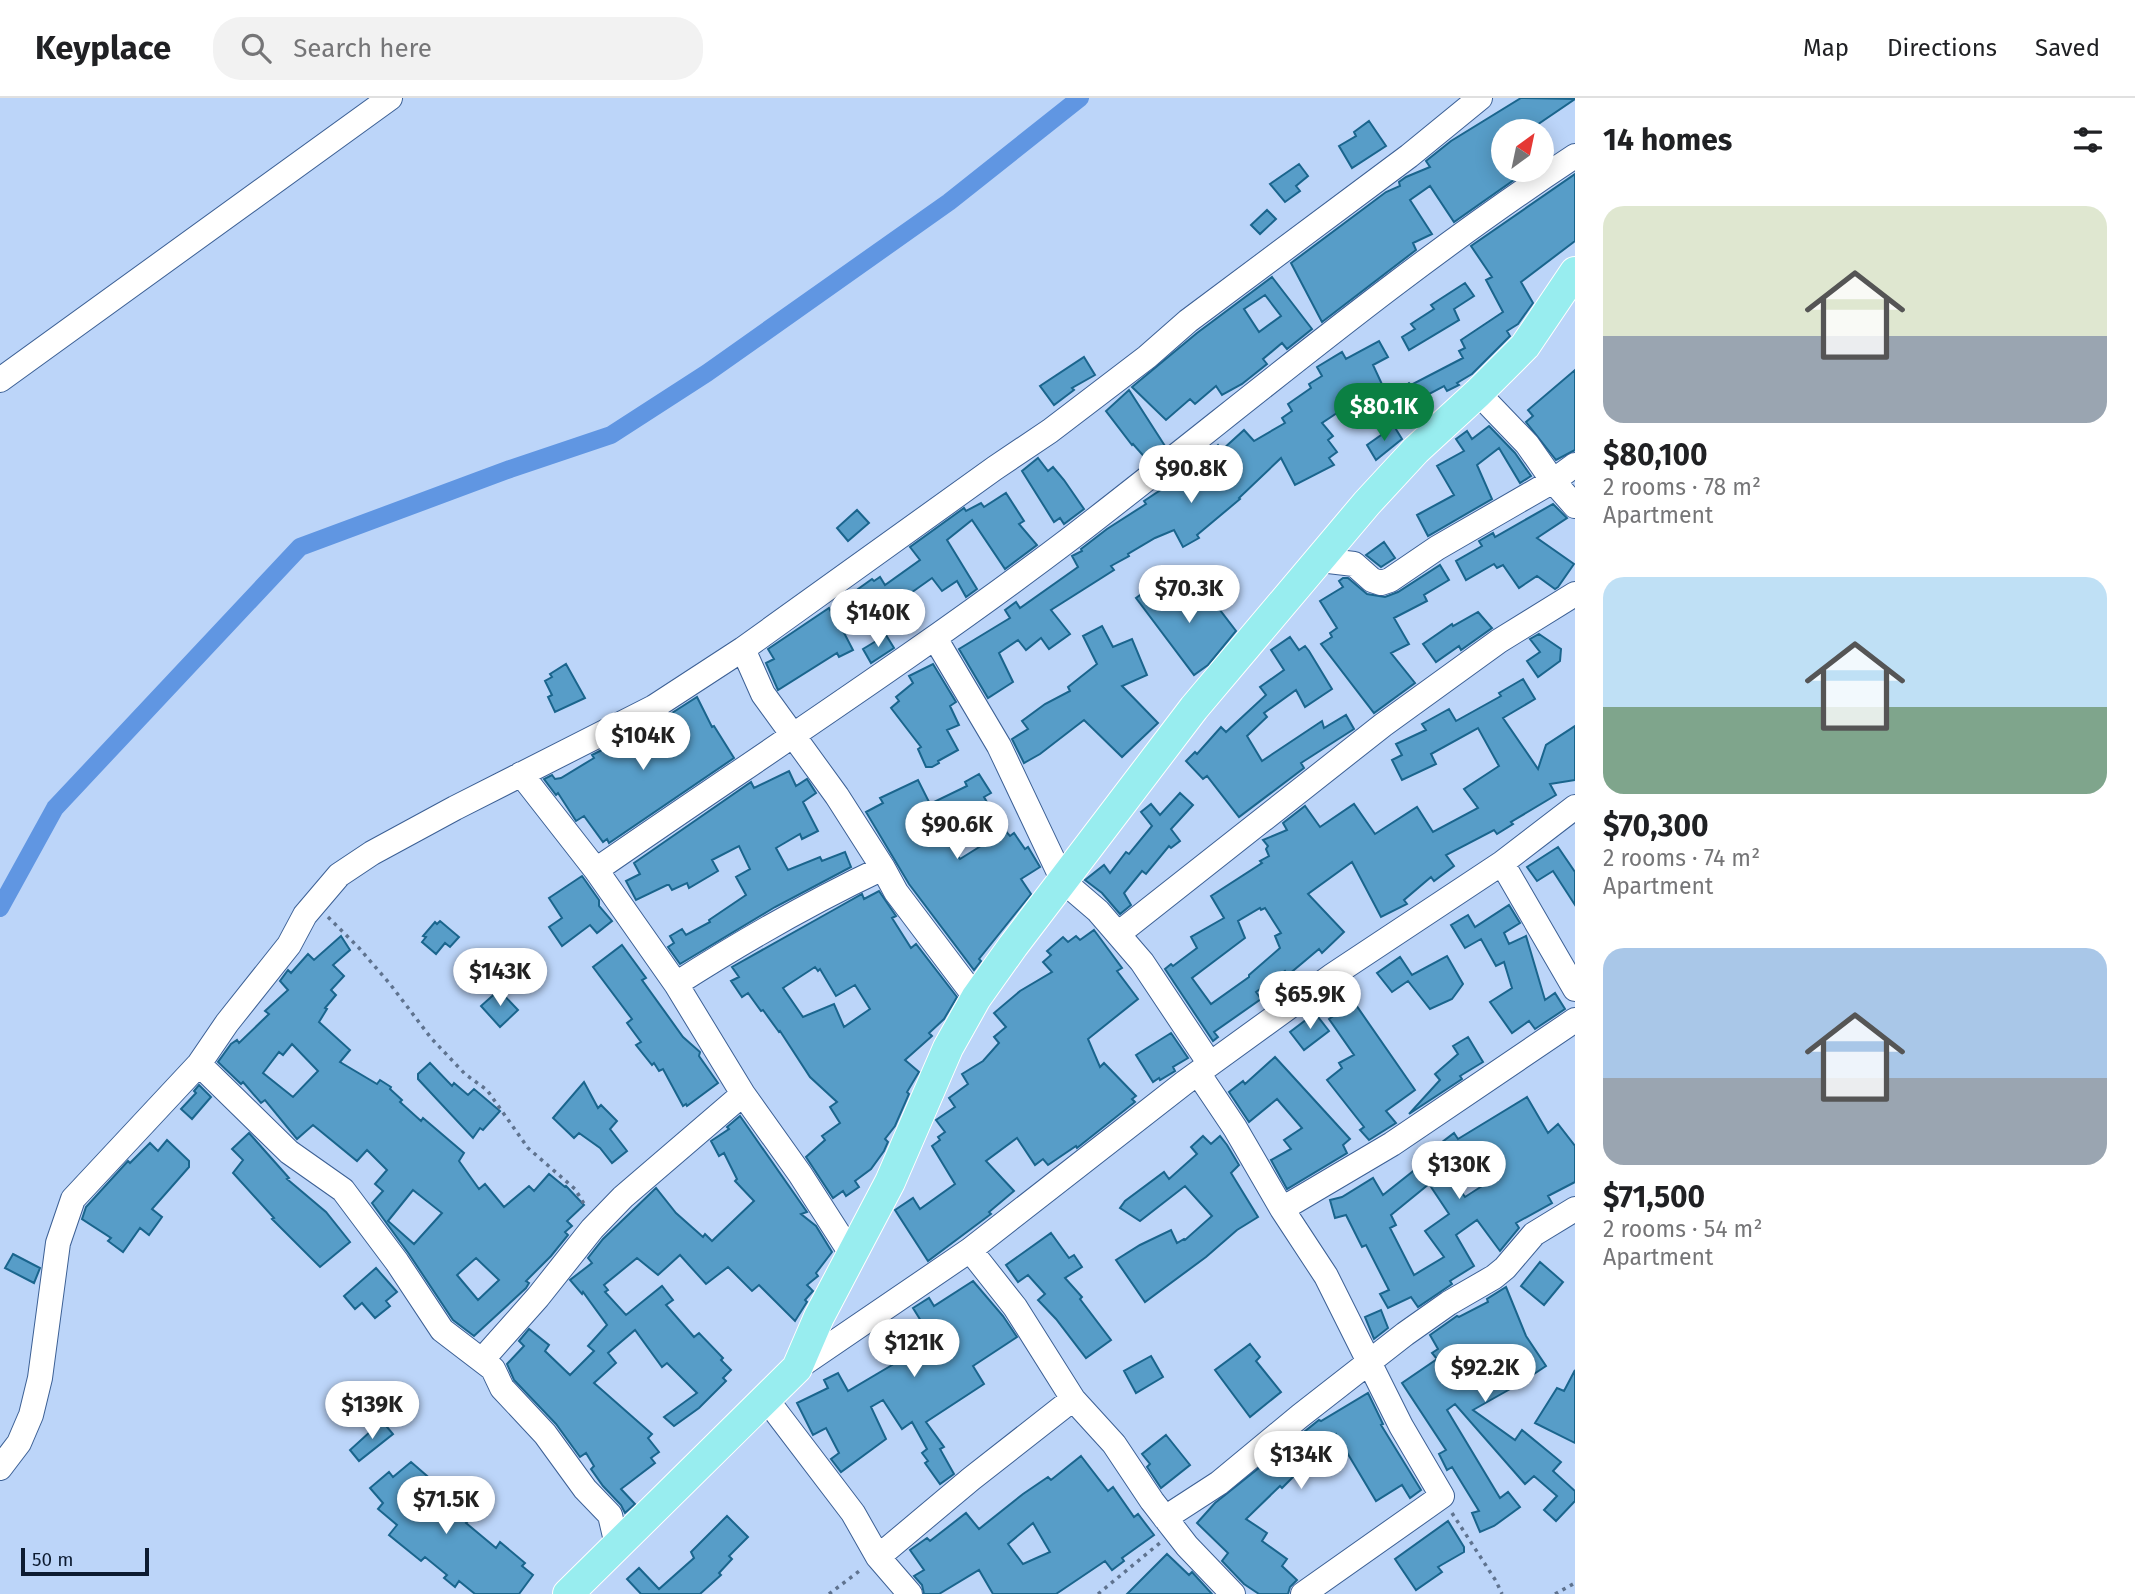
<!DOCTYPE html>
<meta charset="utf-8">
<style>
:root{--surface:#fff;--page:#f2f2f2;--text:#202124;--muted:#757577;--line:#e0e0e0;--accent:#0b8043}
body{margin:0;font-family:"Fira Sans",sans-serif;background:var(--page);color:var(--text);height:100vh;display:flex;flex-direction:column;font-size:26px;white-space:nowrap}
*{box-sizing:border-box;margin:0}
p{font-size:23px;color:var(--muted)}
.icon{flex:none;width:38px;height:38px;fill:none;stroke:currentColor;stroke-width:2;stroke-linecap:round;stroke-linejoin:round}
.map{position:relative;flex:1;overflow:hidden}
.side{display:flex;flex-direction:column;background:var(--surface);width:560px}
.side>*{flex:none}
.needle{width:46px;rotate:33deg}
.controls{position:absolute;left:1491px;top:21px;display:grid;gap:14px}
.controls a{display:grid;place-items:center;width:63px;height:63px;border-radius:50%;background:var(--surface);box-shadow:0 4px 18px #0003;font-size:35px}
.scale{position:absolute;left:21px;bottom:18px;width:128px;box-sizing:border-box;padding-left:7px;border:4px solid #0c1b31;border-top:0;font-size:19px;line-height:24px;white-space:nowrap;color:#0c1b31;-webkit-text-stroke:5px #bcd5f9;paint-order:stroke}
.price{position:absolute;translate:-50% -60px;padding:0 16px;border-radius:24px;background:#fff;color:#222;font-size:23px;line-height:46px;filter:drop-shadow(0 2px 4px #0008)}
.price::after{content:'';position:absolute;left:50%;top:42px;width:21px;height:16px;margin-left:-10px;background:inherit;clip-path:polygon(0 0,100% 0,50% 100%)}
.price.selected{background:var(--accent);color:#fff}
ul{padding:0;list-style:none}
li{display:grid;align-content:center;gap:14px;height:371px;padding:0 28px}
li span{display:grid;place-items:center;height:217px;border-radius:21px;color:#555}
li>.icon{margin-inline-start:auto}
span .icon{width:126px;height:126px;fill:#fffc;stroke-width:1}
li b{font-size:30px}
h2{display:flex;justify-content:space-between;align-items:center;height:84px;padding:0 28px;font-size:30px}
header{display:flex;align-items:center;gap:42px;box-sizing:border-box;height:98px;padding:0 35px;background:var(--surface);border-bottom:2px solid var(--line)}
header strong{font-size:33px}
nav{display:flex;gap:38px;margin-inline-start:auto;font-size:24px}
.search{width:490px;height:63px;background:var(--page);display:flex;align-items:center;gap:18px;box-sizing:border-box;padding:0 24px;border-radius:28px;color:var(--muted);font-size:26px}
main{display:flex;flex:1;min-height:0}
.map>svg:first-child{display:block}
</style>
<header>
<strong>Keyplace</strong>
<div class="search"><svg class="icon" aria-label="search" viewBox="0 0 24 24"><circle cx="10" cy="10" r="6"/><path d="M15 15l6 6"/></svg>Search here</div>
<nav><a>Map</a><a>Directions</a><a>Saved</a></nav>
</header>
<main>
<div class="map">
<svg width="1575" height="1496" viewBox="0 0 1575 1496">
<rect width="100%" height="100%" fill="#bcd5f9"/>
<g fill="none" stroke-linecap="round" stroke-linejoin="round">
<path stroke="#6096e2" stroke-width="18" d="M0 810 55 710 300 449 510 371 611 337 707 275 949 104 1080 0"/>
</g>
<path fill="#579dc8" stroke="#1a658d" stroke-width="2" fill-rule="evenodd" d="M1521 0 1575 1 1534 29 1537 33H1503V72H1528L1454 124 1430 88 1410 102 1432 136 1413 145 1416 152 1322 224 1291 165 1386 94 1400 88 1399 84 1406 79 1430 69 1426 63 1451 43Z
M1369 23 1386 48 1352 70 1339 48 1356 38 1354 34Z
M1299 66 1308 78 1296 88 1300 93 1285 104 1270 86Z
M1575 76V143L1521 184 1533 205 1518 226 1507 233 1510 238 1472 276 1457 285 1459 287 1447 293 1444 288 1427 297 1390 330 1380 310 1409 285 1411 287 1463 260 1459 253 1465 250 1461 242 1503 214 1486 182 1492 179 1471 148Z
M1267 112 1276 121 1260 136 1251 127Z
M1272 179 1312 231 1287 251 1282 245 1263 261 1267 266 1242 286 1222 297 1216 288 1195 306 1190 301 1166 322 1132 289 1197 235ZM1265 197 1281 218 1259 234 1244 211Z
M1465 185 1474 198 1454 211 1459 222 1409 252 1402 239 1415 231 1411 226 1434 211 1431 207Z
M1379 243 1388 259 1373 267 1386 295 1353 318 1346 309 1322 325 1333 338 1328 342 1337 354 1329 360 1334 367 1295 387 1281 360 1239 400 1240 401 1197 437 1199 440 1183 449 1174 432 1155 440 1128 456 1129 458 1111 468 1114 472 1051 512 1070 536 1049 551 1041 540 1026 552 1018 542 999 555 1013 584 988 600 959 551 1010 520 1005 512 1016 504 1020 510 1078 469 1072 458 1082 453 1081 451 1107 431 1146 406 1144 403 1165 389 1163 387 1181 373 1194 394 1218 375 1204 361 1218 347 1222 352 1244 332 1254 343 1285 325 1282 320 1292 313 1288 306 1311 290 1309 286 1322 278 1317 269 1342 254 1346 261Z
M1084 259 1095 277 1072 290 1074 292 1054 307 1040 288Z
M1575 272V352L1556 362 1526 324 1533 318 1528 312Z
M1129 292 1165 348 1147 362 1133 346 1132 347 1106 313Z
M1394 328 1402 341 1376 362 1367 347Z
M1489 328 1515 355 1531 378 1520 385 1499 350 1477 367 1492 401 1428 438 1417 417 1454 397 1437 368 1464 353 1456 341 1467 333 1472 341Z
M1038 360 1048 373 1053 369 1064 382 1084 411 1064 426 1060 420 1054 424 1022 373Z
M1006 395 1024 423 1019 426 1037 447 1005 471 972 422 947 442 977 491 966 499 957 483 942 493 932 480 894 507 883 529 859 515 841 529 853 552 839 559 837 555 778 592 766 565 774 561 768 551 829 510 832 516 860 495 858 491 872 481 874 483 880 479 885 487 920 462 910 449 964 410 966 413 981 405 984 409Z
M1553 406 1567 420 1537 440 1574 466 1558 489 1555 491 1537 478 1519 490 1503 467 1497 470 1494 466 1466 482 1456 463 1482 448 1479 443 1493 435 1495 439Z
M857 412 869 425 848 443 837 430Z
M1384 444 1395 460 1381 469 1366 457Z
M1440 467 1449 482 1424 497 1427 503 1394 520 1409 546 1391 555 1415 585 1374 615 1321 546 1332 539 1330 535 1337 530 1320 503 1343 489 1339 483 1343 480H1348L1367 496 1385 499 1398 494Z
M1163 484 1184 504 1203 490 1236 533 1208 567 1194 577 1136 500 1147 492 1151 496Z
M1478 514 1492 530 1461 552 1459 548 1436 564 1423 546 1452 526 1453 528Z
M1102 528 1113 549 1132 541 1147 577 1122 588 1158 625 1122 659 1084 622 1040 656 1024 665 1012 641 1028 631 1022 623 1045 606 1070 593 1068 589 1097 566 1083 538Z
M1539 536 1561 551 1560 563 1538 579 1527 563 1540 554 1530 541Z
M886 537 894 550 871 565 863 551Z
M1290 539 1299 552 1305 548 1309 553 1332 591 1305 609 1296 592 1264 615 1267 619 1247 638 1262 663 1322 623 1324 630 1346 617 1354 631 1301 665 1304 670 1239 719 1207 678 1203 681 1186 663 1195 654 1197 656 1221 629 1226 634 1266 597 1260 589 1284 572 1271 552Z
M566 566 585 600 555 614 548 599 552 597 545 583 552 579 550 576Z
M933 566 956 604 950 608 959 627 947 632 958 652 938 663 939 665 932 669H926L918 651 921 649 891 610 899 603 896 599 913 585 909 578Z
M1523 581 1535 601 1503 620 1538 671 1546 647 1575 628V682L1550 686 1556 697 1511 724 1513 726 1497 736 1494 732 1446 757 1454 768 1434 783 1431 779 1404 802 1407 806 1381 819 1352 764 1308 796 1344 834 1322 855 1319 851 1288 877 1285 873 1256 894 1261 901 1214 934 1218 939 1213 943 1165 871 1171 866 1173 868 1197 850 1191 839 1224 820 1211 798 1262 765 1260 763 1269 758 1266 751 1268 748 1263 742 1287 732 1283 725 1305 708 1320 729 1354 706 1375 736 1417 709 1433 734 1478 710 1464 691 1499 668 1478 630 1431 656 1436 666 1402 682 1392 662 1402 657 1396 646 1426 632 1422 626 1449 611 1456 623 1501 598 1499 595ZM1260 810 1261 812 1265 810 1281 835 1275 838 1280 850 1249 877V879L1211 906 1192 880 1245 840 1238 823Z
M697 599 712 629 714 628 734 660 609 745 607 741 603 744 584 718 576 723 558 695 556 697 544 681 552 677 555 681 561 680 594 660 592 657 661 622Z
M789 673 796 688 807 681 816 695 803 704 818 733 802 741 800 736 776 750 788 772 820 759 822 763 845 754 851 769 775 809 680 866 668 849 674 845 670 838 682 831 686 837 710 824 709 822 746 797 736 779 750 771 739 748 712 762 718 773 689 790 687 785 672 792 669 787H667L636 802 626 783 640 776 634 765 751 684 754 690Z
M979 676 991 695 984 699 1001 728 1010 738 1014 735 1025 751 1028 749 1040 769 1021 781 1031 796 979 861 981 863 974 872 909 786 866 714 883 705 880 700 918 682 930 706 967 688 965 684ZM968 720 984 746 960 761 939 735Z
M1180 695 1193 707 1171 731 1180 743 1171 750 1169 748 1146 776 1142 773 1124 795 1131 807 1120 816 1102 795 1085 782 1104 767 1110 775 1126 754 1129 756 1152 728 1141 714 1151 706 1160 717Z
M1558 749 1575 774V807L1553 773 1537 783 1527 769Z
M582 778 599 802V808L612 823 597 835 590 827 562 848 549 829 562 820 549 800Z
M879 793 896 818 892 820 911 850 916 846 957 899 944 921 929 935 932 938 905 962 919 974 907 994 909 996 895 1028 885 1041 888 1044 884 1053 871 1071 855 1083 859 1089 846 1098 843 1093 833 1100 806 1059 825 1042 822 1038 840 1025 830 1009 837 1004 810 979 780 933 779 934 763 912 761 913 748 895 742 899 731 883 739 879 732 869 837 810 862 796 864 801ZM815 869 818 873 820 871 836 898 855 887 870 911 844 929 834 906 803 919 783 890Z
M1509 807 1520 825 1504 835 1509 846 1526 838 1545 902 1555 895 1565 911 1535 931 1529 923 1512 935 1490 904 1512 890 1504 864 1496 868 1481 841 1465 850 1451 827 1468 817 1475 829Z
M440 823 459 839 450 849 445 845 436 856 422 844 426 839 423 838 435 824 437 826Z
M1094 832 1122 870 1117 873 1138 901 1088 941 1100 969 1104 965 1136 998 1132 1001 1135 1004 1077 1050 1076 1048 1048 1067 1043 1061 1035 1067 1017 1040 986 1063 1014 1093 989 1114 991 1116 928 1163 895 1112 913 1100 920 1111 955 1086 932 1048 940 1042 938 1039 945 1034 936 1022 955 1009 949 1000 968 986 962 976 983 963 999 945 994 939 1006 929 994 915 1020 893 1052 874 1043 864 1051 857 1047 853 1063 839 1068 844 1076 838 1080 842Z
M341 838 350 852 333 867 344 878 331 892 336 897 325 910 327 911 319 924 350 952 340 964 377 986 380 982 391 989 390 991 402 1002 400 1004 421 1023 423 1020 464 1055 459 1063 479 1091 485 1086 504 1109 529 1088 534 1093 549 1076 565 1089 566 1088 584 1107 567 1123 572 1128 565 1134 568 1137 551 1158 526 1183 529 1185 526 1190 474 1238 453 1222 409 1156 372 1105 383 1093 375 1086 387 1072 367 1052 357 1063 313 1027 297 1041 265 1002 261 1005 243 984 241 986 218 964 231 946 237 942 239 945 269 916 265 913 288 892 280 883 288 872 291 875 308 856 314 862ZM292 946 318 973 293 999 263 975 279 954 283 957ZM413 1092 442 1115 414 1146 388 1123ZM476 1160 499 1182 478 1202 457 1177Z
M622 847 646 880 642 882 683 939 700 954 699 958 718 985 687 1008 686 1006 683 1008 663 971 659 973 654 965 652 967 636 947 641 944 627 925 632 921 593 869Z
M1447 858 1463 886 1452 901 1430 911 1408 883 1392 894 1377 875 1400 859 1412 877Z
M499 892 518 912 500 929 481 908Z
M1351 906 1356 907 1415 992 1386 1013 1396 1025 1369 1042 1360 1032 1364 1029 1327 982 1342 970 1339 965 1354 957 1329 921Z
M1315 915 1329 933 1304 952 1290 934Z
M1171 935 1188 960 1173 969 1175 973 1160 982 1159 980 1153 984 1136 957Z
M1468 939 1483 964 1460 978 1462 981 1409 1016 1440 982 1435 976 1458 956 1453 948Z
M1275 959 1350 1041 1343 1047 1347 1055 1287 1091 1271 1062 1291 1051 1284 1042 1302 1030 1277 1001 1249 1024 1229 994 1243 983 1245 986Z
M430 965 452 988 454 985 468 997 474 991 500 1013 483 1032 480 1030 473 1040 418 981V976Z
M584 984 598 1010 601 1007 617 1023 610 1031 627 1053 612 1065 600 1050 579 1035 574 1040 553 1020Z
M199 987 211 999 192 1021 181 1011 196 995 194 993Z
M1527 999 1548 1035 1558 1026 1575 1048V1084L1548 1098 1552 1105 1516 1125 1519 1130 1500 1153 1477 1122 1456 1137 1474 1168 1450 1183 1452 1186 1418 1209 1411 1199 1388 1210 1380 1196 1389 1192 1366 1147 1362 1149 1346 1117 1335 1120 1330 1102 1342 1099 1373 1080 1383 1097 1417 1070 1413 1063 1423 1056 1425 1057 1454 1035 1458 1041ZM1474 1050 1493 1081 1465 1099 1446 1071ZM1429 1086 1449 1116 1425 1133 1444 1159 1414 1177 1390 1130 1396 1127 1391 1117Z
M740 1018 807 1114 801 1116 816 1128 832 1154 816 1175 818 1178 807 1187 813 1193 805 1202 807 1204 795 1223 759 1187 752 1193 728 1169 706 1186 680 1157 658 1177 637 1160 604 1187 608 1192 605 1194 626 1217 662 1188 673 1202 666 1207 694 1239 699 1235 723 1260 721 1262 731 1272 723 1280 726 1283 699 1310 674 1328 664 1319 697 1295 667 1265 662 1269 635 1232 608 1255 616 1265 594 1285 652 1336 648 1340 659 1354 651 1360 655 1365 621 1391 635 1406 625 1415 621 1407 603 1388 591 1371 594 1368 586 1355 580 1359 556 1326 514 1282 507 1266 524 1248 519 1243 529 1231 549 1247 545 1253 570 1277 594 1253 588 1248 607 1227 583 1194 582 1196 570 1182 592 1165 588 1160 603 1141 656 1090 676 1115 703 1139 705 1136 712 1143 754 1103 735 1083 737 1081 724 1055 719 1058 711 1043 729 1031 727 1029Z
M249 1035 289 1080 287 1081 326 1114 350 1144 320 1169 272 1121 274 1120 233 1075 243 1062 232 1051Z
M1203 1038 1211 1046 1220 1038 1227 1047 1239 1067 1231 1075 1258 1119 1237 1132 1206 1159 1145 1204 1116 1162 1140 1147 1171 1132 1177 1145 1184 1141 1185 1142 1212 1118 1185 1088 1140 1123 1120 1110 1125 1103 1164 1074 1169 1081 1197 1056 1191 1049Z
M167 1042 189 1063V1069L152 1111 162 1119 149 1137 140 1130 123 1154 108 1143 111 1140 82 1121 86 1109 128 1063 130 1065 150 1045 158 1053Z
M1051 1135 1069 1160 1074 1157 1082 1169 1065 1180 1082 1199 1080 1201 1111 1242 1086 1260 1056 1221 1038 1202 1045 1196 1028 1177 1018 1184 1006 1167Z
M13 1156 40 1170 34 1185 5 1170Z
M1540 1164 1563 1184 1544 1207 1521 1188Z
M376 1170 397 1194 386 1203 390 1208 375 1220 362 1205 355 1211 344 1198Z
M973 1183 1003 1218 1017 1239 973 1268 984 1286 926 1324 944 1349 940 1351 954 1376 940 1386 925 1365 928 1363 922 1355 927 1351 912 1324 902 1331 883 1302 871 1309 886 1341 841 1374 831 1361 839 1355 826 1330 813 1337 797 1305 828 1290 824 1282 838 1275 848 1293 892 1267 878 1247 889 1239 898 1252 926 1231 913 1210 929 1200 934 1208Z
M1506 1189 1526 1238 1546 1268 1519 1286 1473 1312 1515 1342 1522 1332 1561 1364 1553 1373 1575 1393V1403L1556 1423 1544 1412 1557 1398 1534 1378 1525 1386 1455 1306 1447 1312 1500 1400 1508 1394 1520 1409 1494 1428 1480 1434 1472 1415 1479 1413 1452 1369 1447 1372 1439 1356 1446 1352 1402 1285 1437 1261 1432 1255 1438 1251 1430 1237 1457 1218 1459 1219 1488 1204 1487 1201Z
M1381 1212 1388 1230 1374 1241 1365 1219Z
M1250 1246 1260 1259 1256 1263 1281 1294 1250 1319 1215 1272Z
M1151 1258 1163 1279 1136 1295 1124 1273Z
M1575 1272V1345L1535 1325 1557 1290 1564 1293Z
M1368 1295 1383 1326 1381 1327 1421 1392 1410 1400 1402 1387 1376 1403 1336 1336 1282 1390 1280 1388 1246 1421 1267 1435 1262 1443 1287 1461 1282 1468 1297 1482 1290 1489 1288 1496H1259L1244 1486 1222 1463 1228 1455 1197 1425 1215 1405 1319 1322 1321 1323Z
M382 1323 393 1336 359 1363 350 1352Z
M1166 1337 1190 1367 1161 1390 1147 1369 1150 1366 1142 1356Z
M1081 1358 1108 1393 1113 1389 1134 1419 1138 1416 1154 1437 1122 1460 1124 1463 1112 1472 1105 1463 1056 1496H993L979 1472 939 1496H924L922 1487 914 1478 924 1472 910 1452 927 1440 930 1443 966 1415 979 1431 1023 1396 1048 1379 1051 1382ZM1033 1425 1050 1454 1023 1466 1008 1446Z
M411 1364 434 1384 447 1400 469 1422 466 1425 496 1450 500 1444 525 1465 522 1468 533 1477 519 1496H475L459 1483 455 1489 444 1480 447 1477 425 1459 421 1463 389 1437 397 1427 378 1411 383 1405 370 1390 389 1374 393 1379Z
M727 1418 748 1439 729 1458 732 1461 719 1475 721 1477 700 1496H641L627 1481 639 1470 659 1491 694 1460 691 1454Z
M1448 1423 1464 1449V1454L1438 1469 1442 1474 1416 1492 1395 1461Z
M1167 1456 1189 1477 1192 1474 1212 1496H1127Z"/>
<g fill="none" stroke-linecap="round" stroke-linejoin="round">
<defs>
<path id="minor" d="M0 282C130 187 260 93 390 0
M1478 295 1527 346 1553 383 1575 408
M1320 462 1354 466 1372 482 1381 485 1390 482 1437 450 1553 383 1575 367
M935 540 999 648 1063 783 1098 813 1142 864 1210 966
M743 551 763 596 837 698 883 770
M521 676 596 772 676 886 743 996 800 1076 852 1157
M1502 765 1575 891
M596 772C756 661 920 555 1075 437 1241 309 1400 173 1575 58
M1118 836 1383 627 1499 543 1575 496
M676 886C743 843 811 804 883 770L896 794 976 900
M199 966 289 1054 343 1092 397 1164 442 1232 493 1271 502 1290 545 1336 585 1391 610 1417 617 1447
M1198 975 1235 1030 1282 1111 1326 1178 1401 1328 1442 1398 1303 1496
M1282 1111 1392 1046 1575 922
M970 1152 1015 1209 1073 1301 1114 1346 1152 1403 1187 1448 1233 1496
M482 1262 538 1199 592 1131 623 1099 743 996
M797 1270 970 1152 1184 985 1333 877 1502 765 1575 709
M767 1302 853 1415 878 1459 910 1496
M0 1370 19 1345 31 1317 40 1280 58 1145 73 1101 199 966 227 925 289 847 305 817 339 777 372 755 455 710 654 609 743 551 995 370 1050 333 1147 259 1188 223 1409 58 1480 0
M1165 1420 1219 1385 1300 1318 1405 1236 1449 1205 1494 1179 1505 1170 1534 1136 1575 1111
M878 1459 971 1381 1073 1301"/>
<path id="major" d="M568 1496 797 1270 819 1219 890 1084 948 950 976 900 1013 848 1194 610 1367 405 1416 352 1478 295 1525 248 1575 174"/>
</defs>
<use href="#minor" stroke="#3c6095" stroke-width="26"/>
<use href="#major" stroke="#fff" stroke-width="32"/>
<path stroke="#5f738f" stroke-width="3.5" stroke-dasharray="3.5 5" stroke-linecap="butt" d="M328 819 359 850 390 886 431 940 465 976 487 992 528 1050 575 1091 586 1109
M1452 1415 1496 1483 1502 1496
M829 1496 862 1471
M1098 1496 1161 1444
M1555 1496 1575 1485"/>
<use href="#minor" stroke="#fff" stroke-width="24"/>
<use href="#major" stroke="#98edef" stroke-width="30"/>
</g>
</svg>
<div class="controls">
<a><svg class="needle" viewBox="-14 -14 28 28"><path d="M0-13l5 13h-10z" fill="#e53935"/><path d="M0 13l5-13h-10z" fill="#757577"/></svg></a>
</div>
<div class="scale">50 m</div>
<b class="price selected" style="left:1384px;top:345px">$80.1K</b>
<b class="price" style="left:1191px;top:407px">$90.8K</b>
<b class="price" style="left:1189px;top:527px">$70.3K</b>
<b class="price" style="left:878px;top:551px">$140K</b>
<b class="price" style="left:643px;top:674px">$104K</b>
<b class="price" style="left:957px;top:763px">$90.6K</b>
<b class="price" style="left:500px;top:910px">$143K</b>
<b class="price" style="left:1310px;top:933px">$65.9K</b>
<b class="price" style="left:1459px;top:1103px">$130K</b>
<b class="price" style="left:914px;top:1281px">$121K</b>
<b class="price" style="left:1485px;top:1306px">$92.2K</b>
<b class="price" style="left:372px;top:1343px">$139K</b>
<b class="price" style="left:1301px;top:1393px">$134K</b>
<b class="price" style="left:446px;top:1438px">$71.5K</b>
</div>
<section class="side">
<h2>14 homes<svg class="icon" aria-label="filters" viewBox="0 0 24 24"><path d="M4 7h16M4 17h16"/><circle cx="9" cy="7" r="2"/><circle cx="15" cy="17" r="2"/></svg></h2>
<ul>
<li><span style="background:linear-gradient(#dfe7d0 60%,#9aa5b1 0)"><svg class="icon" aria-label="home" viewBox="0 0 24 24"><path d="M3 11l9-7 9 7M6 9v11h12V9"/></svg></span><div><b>$80,100</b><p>2 rooms · 78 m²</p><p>Apartment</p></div></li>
<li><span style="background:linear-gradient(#bfe0f5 60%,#7fa58c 0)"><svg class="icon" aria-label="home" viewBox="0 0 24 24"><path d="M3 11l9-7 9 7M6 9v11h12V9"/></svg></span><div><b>$70,300</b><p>2 rooms · 74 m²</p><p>Apartment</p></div></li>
<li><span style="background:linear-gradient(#a9c7e8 60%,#9aa5b1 0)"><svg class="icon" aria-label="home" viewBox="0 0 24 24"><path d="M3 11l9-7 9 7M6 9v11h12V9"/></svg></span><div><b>$71,500</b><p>2 rooms · 54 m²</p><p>Apartment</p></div></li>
</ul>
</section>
</main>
